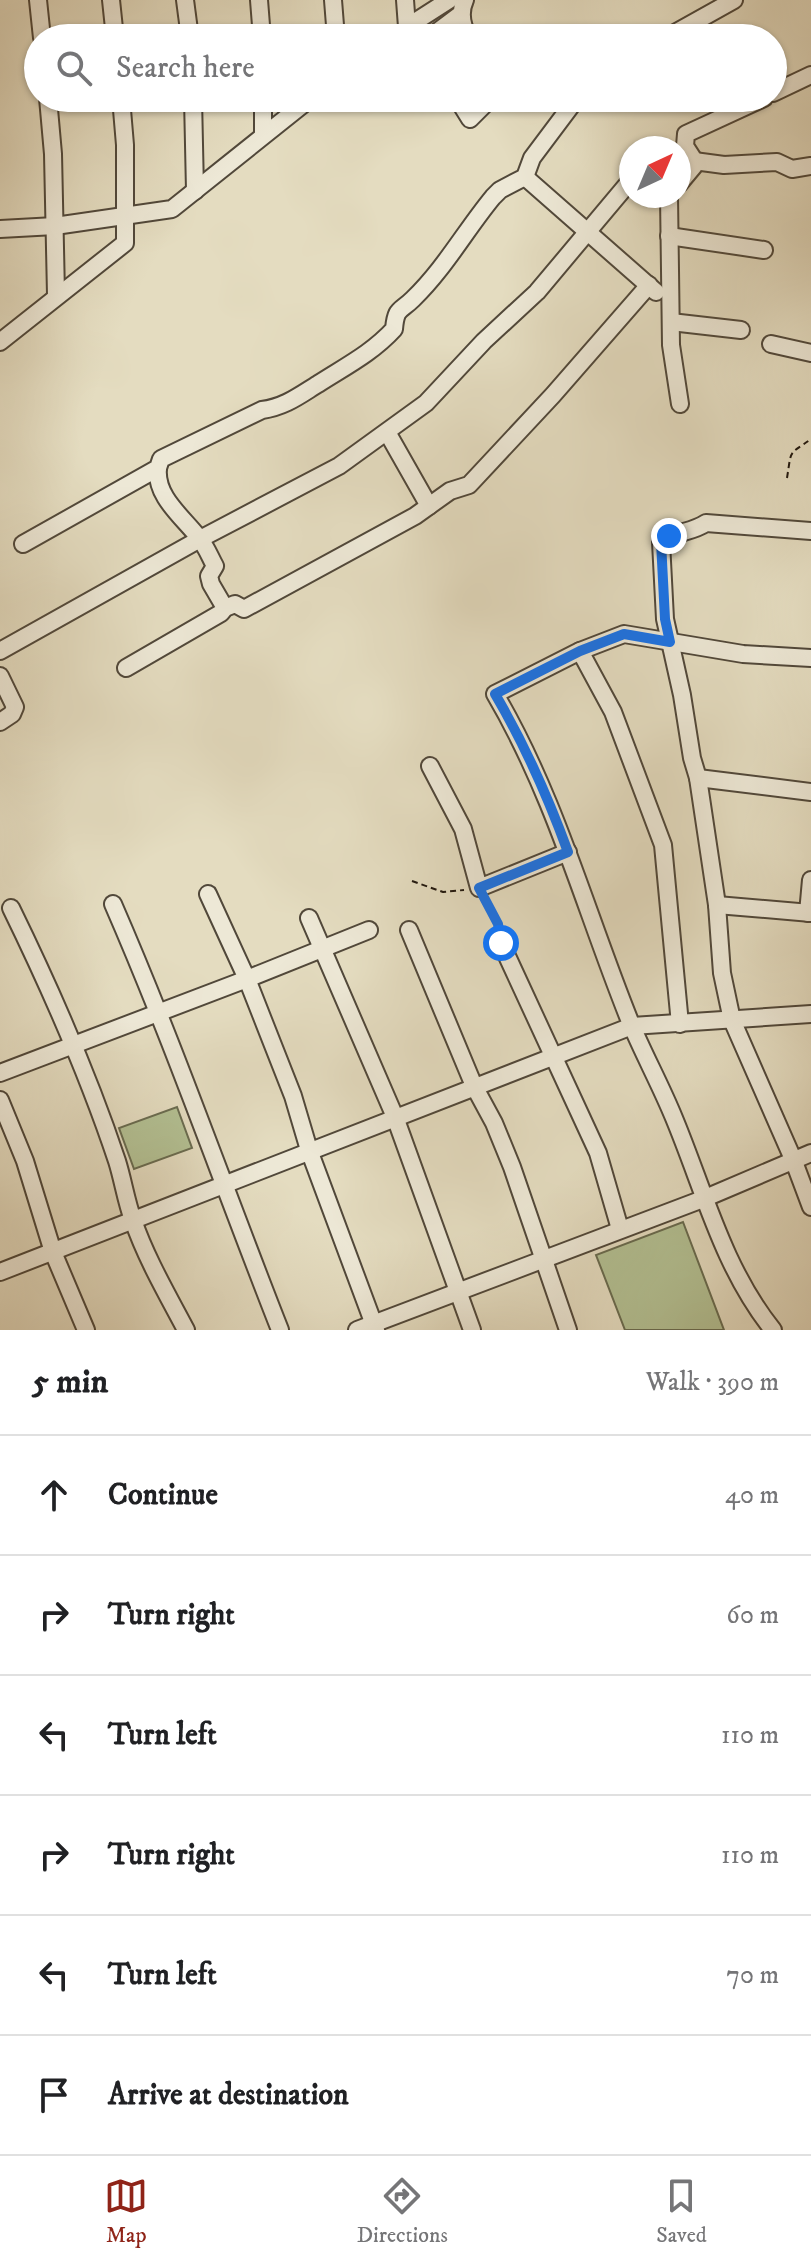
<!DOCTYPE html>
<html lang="en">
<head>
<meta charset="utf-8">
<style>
  :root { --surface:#fff; --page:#f2f2f2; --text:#202124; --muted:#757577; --line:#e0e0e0; --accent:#8f2418 }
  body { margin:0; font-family:"IM FELL DW Pica",serif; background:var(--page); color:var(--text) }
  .compass { position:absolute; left:619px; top:136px; width:72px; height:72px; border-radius:50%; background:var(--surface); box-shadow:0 2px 6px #0004; rotate:44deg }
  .stop { position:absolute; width:24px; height:24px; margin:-18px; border:6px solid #1a73e8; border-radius:50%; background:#fff }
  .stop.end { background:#1a73e8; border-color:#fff; box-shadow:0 2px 8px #0008 }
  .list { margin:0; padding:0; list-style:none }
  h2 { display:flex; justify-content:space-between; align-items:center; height:104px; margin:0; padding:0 32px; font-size:34px }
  h2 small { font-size:26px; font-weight:400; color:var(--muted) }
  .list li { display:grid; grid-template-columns:52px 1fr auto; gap:24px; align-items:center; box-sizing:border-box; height:120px; padding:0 32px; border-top:2px solid var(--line) }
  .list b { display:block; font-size:30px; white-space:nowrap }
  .list em { font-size:26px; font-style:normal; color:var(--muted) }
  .icon { flex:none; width:44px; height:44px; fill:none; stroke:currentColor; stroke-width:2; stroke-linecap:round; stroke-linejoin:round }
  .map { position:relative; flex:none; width:811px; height:1330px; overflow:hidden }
  .search { position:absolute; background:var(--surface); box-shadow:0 2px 6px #0004; left:24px; right:24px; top:24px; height:88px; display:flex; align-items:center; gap:20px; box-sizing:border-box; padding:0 28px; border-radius:44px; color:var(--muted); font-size:30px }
  .sheet { height:824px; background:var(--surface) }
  nav { display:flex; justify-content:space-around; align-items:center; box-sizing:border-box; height:112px; border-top:2px solid var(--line); background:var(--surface); font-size:22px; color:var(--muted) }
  nav a { display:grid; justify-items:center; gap:4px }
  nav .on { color:var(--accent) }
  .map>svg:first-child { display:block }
</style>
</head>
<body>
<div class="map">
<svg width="811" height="1330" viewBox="0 0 811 1330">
  <rect width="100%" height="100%" fill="#e4dcc0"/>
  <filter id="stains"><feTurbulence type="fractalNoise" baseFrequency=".0025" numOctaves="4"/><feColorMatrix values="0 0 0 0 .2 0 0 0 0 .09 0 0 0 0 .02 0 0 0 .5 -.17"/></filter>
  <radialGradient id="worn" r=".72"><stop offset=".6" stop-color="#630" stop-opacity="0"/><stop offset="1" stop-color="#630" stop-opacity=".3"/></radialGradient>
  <g fill="#b3c093" stroke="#6a6c50" stroke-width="2">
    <polygon points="177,1107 192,1148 134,1169 119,1128"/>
    <polygon points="683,1222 724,1330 625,1330 596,1255"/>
  </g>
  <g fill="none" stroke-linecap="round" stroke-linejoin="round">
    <g stroke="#51483a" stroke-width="20">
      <g id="minor">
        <polyline points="38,0 42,38"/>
        <polyline points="111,0 115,38"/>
        <polyline points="185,0 190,38"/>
        <polyline points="259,0 262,38"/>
        <polyline points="333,0 336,38"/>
        <polyline points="405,0 407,27"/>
        <path d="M465,0C459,13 462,26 469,38"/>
        <polyline points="400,38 407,27 449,0"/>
        <polyline points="429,38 461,14"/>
        <polyline points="666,38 734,0"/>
        <polyline points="773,93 811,75"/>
        <polyline points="48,98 53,154 56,295"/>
        <polyline points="193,98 195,191"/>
        <polyline points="263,98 263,135"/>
        <polyline points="457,98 470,119 491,98"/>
        <polyline points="679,159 724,165 777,162 792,169 811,166"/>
        <polyline points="694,160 685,146 686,134 764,98"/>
        <polyline points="525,177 656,292"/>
        <polyline points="679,184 694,166 694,160"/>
        <polyline points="669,196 671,345 680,404"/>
        <polyline points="0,229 55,226 172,209 311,98"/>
        <polyline points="669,236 764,250"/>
        <polyline points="671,322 741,330"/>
        <polyline points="0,342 125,243 125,145 121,98"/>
        <polyline points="771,344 811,353"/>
        <polyline points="387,432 429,506"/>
        <path d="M158,468C155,497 183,517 199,538C206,546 210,557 215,566L209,576L211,584L225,608"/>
        <path d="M811,531L706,523C691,533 675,531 661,542L665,619L682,695L692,758L698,778L717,905L722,973L732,1020L793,1159L811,1207"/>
        <path d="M23,544L158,468L161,459L262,410C285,407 300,395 318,384C346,366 372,353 394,329C396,307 400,312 413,299C445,268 465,231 493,197L500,190L525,177L532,158L577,98"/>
        <polyline points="0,651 200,539 339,466 426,403 484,341 537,292 631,180"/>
        <polyline points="580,651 613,712 663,845 680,1024"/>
        <polyline points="126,668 221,613 225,608 235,604 244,609 415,516 450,491 469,485 553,395 649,285"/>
        <polyline points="0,676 15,707 12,714 0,722"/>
        <polyline points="430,766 463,829 479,888 568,852"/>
        <polyline points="698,778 811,792"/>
        <polyline points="208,894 247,979 293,1096 309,1150 376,1330"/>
        <path d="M113,904C174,1044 224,1188 280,1330"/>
        <polyline points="717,905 811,913"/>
        <path d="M11,908C51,990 88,1074 117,1161C123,1180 126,1201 133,1220C146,1258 167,1294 186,1330"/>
        <polyline points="808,913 811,880"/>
        <polyline points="309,918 395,1117 472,1330"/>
        <polyline points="409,930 474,1086 494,1123 512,1167 568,1330"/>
        <polyline points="501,943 598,1153 620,1229"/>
        <polyline points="0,1073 247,979 369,930"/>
        <polyline points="0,1100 25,1161 53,1252 86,1330"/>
        <polyline points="0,1272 632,1026 811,1014"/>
        <polyline points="357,1330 703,1199 811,1153"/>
        <path d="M773,1330C723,1268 704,1190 674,1118C661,1086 644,1055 631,1024C586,913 556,798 495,694L580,651L624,634L743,654L811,658"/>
      </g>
    </g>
    <g stroke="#20170e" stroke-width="2" stroke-dasharray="6 4" stroke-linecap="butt">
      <path d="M787,478C792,447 788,456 811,439"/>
      <polyline points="412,881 443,892 464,890"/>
      <polyline points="485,902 499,928"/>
    </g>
    <use href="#minor" stroke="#ede8d6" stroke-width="16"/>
  </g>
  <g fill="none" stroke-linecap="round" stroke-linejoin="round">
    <path stroke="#1a73e8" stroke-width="10" d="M501,943L498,924L479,888L568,852C548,797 525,745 495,694L580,651L624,634L670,642L665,619L661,542L669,536"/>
  </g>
  <rect width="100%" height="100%" filter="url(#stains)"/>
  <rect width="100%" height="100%" fill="url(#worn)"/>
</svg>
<svg class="compass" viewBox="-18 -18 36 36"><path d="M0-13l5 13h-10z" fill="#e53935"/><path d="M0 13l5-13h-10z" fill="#757577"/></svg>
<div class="stop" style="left:501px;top:943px"></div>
<div class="stop end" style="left:669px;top:536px"></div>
<div class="search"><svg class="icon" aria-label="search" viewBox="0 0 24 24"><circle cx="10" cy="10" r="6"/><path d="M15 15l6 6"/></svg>Search here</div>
</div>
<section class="sheet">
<h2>5 min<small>Walk · 390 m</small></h2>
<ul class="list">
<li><svg class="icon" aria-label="ahead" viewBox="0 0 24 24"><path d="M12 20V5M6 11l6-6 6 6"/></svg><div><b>Continue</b></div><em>40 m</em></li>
<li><svg class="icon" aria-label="right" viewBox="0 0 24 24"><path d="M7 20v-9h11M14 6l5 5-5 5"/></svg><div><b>Turn right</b></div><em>60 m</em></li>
<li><svg class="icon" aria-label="left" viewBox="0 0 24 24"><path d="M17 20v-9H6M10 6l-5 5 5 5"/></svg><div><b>Turn left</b></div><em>110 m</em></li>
<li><svg class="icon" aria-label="right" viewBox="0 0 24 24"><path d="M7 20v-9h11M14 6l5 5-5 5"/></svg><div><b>Turn right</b></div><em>110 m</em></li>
<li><svg class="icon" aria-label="left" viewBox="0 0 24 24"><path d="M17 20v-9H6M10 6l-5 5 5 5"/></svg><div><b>Turn left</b></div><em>70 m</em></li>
<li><svg class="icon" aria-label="arrive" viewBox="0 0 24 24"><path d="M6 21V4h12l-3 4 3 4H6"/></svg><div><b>Arrive at destination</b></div></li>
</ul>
</section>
<nav>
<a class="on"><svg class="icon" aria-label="map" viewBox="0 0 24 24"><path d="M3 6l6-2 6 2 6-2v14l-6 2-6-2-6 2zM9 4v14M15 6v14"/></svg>Map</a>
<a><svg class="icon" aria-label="directions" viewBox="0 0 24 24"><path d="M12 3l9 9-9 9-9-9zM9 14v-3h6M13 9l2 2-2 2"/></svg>Directions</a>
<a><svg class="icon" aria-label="saved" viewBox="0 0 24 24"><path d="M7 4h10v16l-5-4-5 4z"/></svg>Saved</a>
</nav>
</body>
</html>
